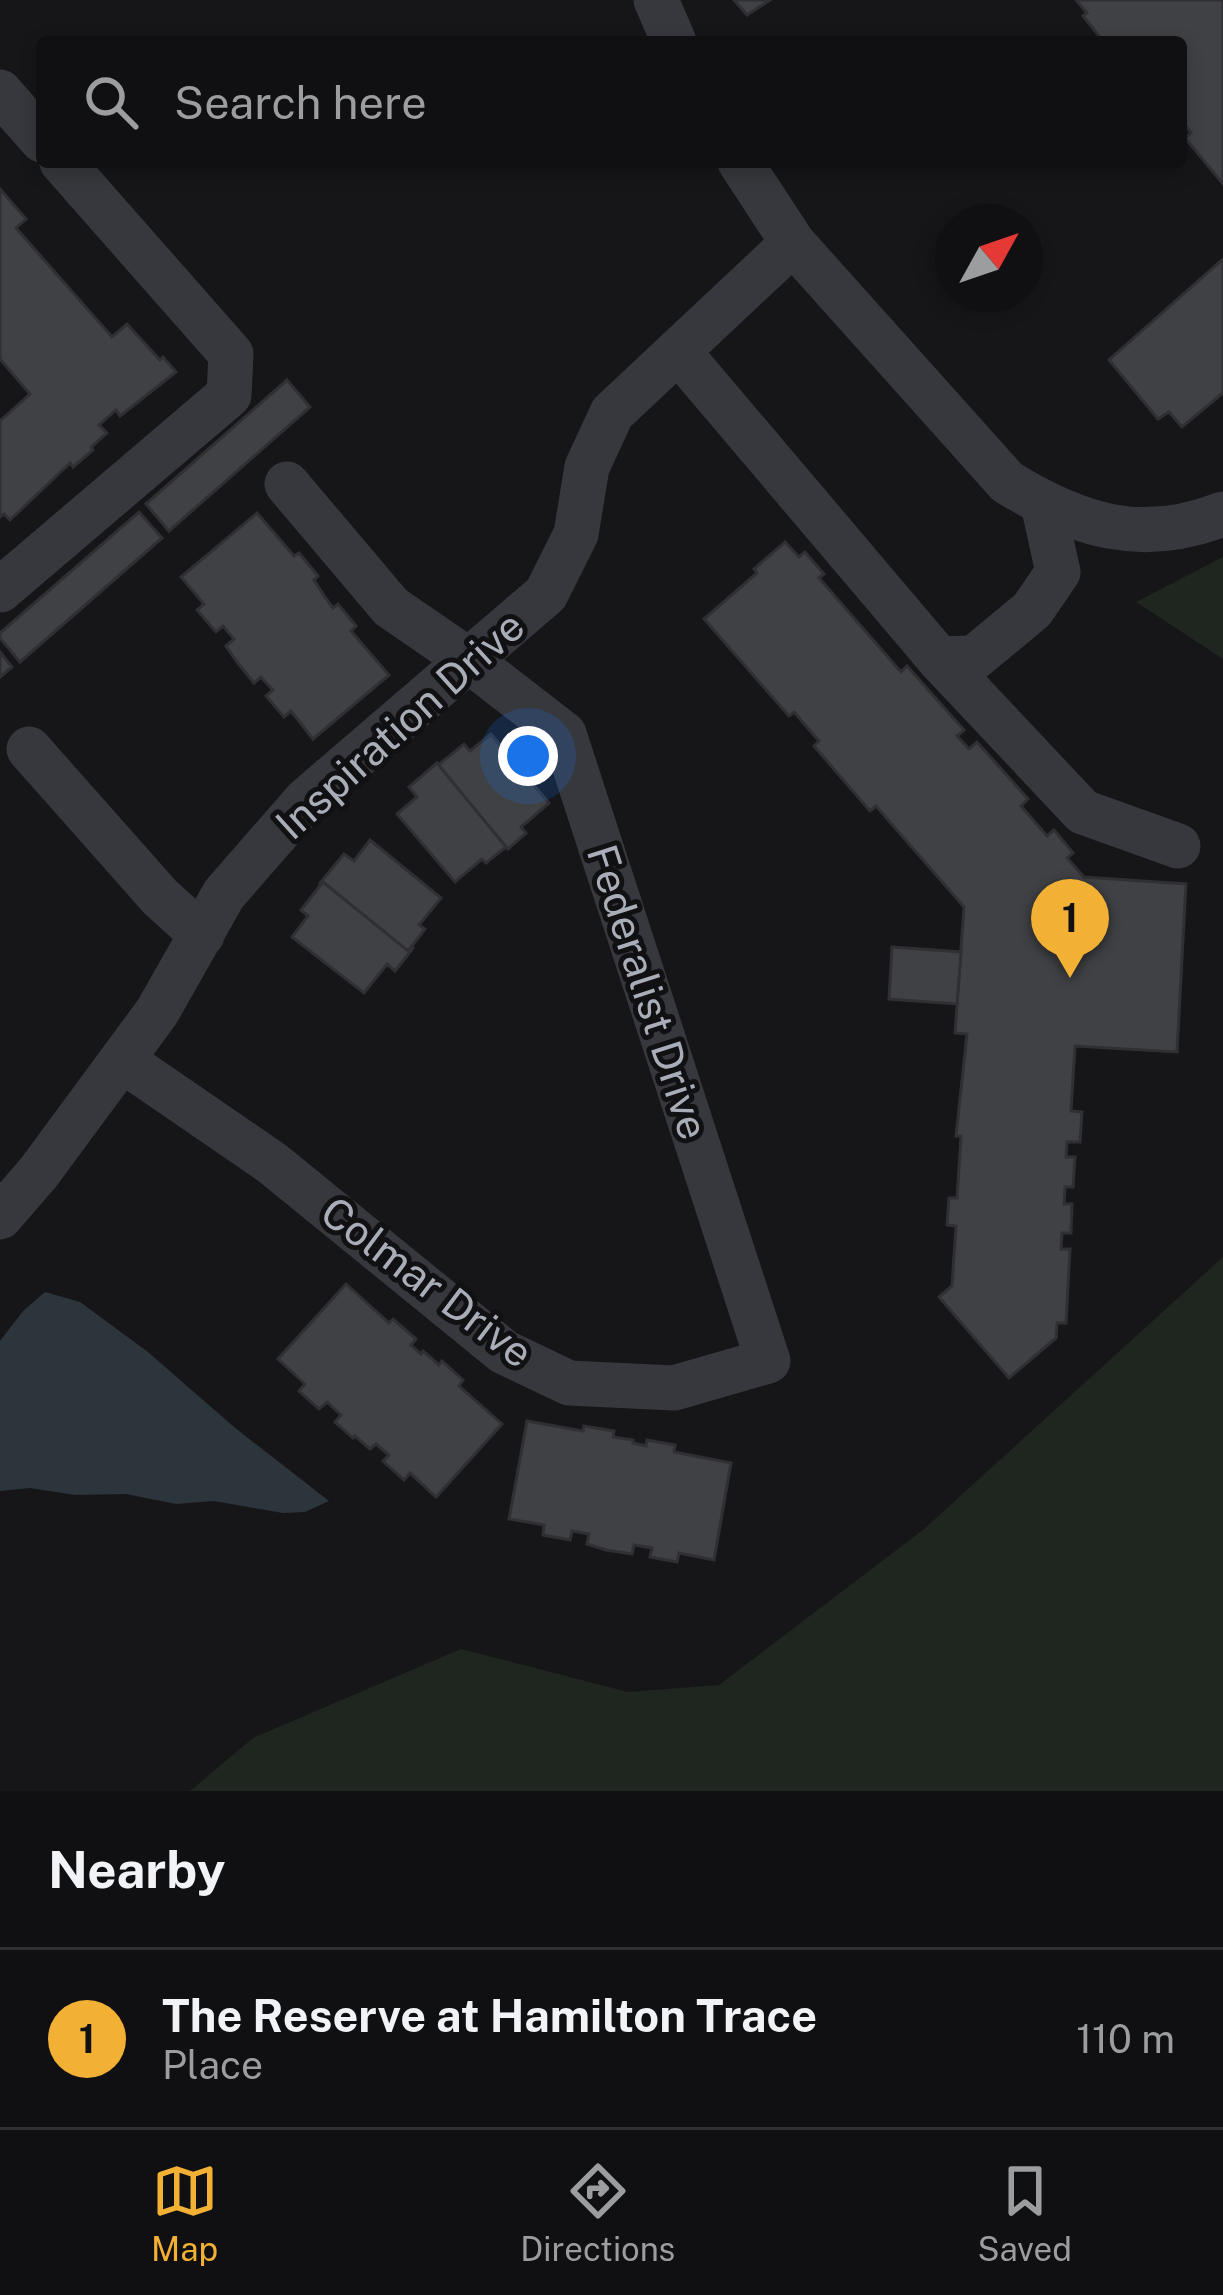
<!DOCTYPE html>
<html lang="en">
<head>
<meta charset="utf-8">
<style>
  :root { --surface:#101012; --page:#1e1e20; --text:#f1f3f6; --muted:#9c9d9f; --line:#303032; --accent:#f2b134 }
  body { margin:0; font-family:"Public Sans",sans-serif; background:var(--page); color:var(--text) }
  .compass { position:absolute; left:935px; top:204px; width:108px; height:108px; border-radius:50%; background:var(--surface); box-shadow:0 6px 18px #0003; rotate:50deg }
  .you { position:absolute; left:528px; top:756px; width:42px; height:42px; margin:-30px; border:9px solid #fff; border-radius:50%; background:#1a73e8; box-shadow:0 0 0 18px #1a73e833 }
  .badge { display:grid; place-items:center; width:78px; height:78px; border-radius:50%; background:var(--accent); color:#111; font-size:39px; font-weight:700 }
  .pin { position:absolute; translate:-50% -99px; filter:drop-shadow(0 3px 6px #0008) }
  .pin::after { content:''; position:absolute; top:63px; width:42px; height:36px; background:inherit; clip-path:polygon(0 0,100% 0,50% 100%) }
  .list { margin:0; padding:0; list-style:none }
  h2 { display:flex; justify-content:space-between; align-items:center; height:156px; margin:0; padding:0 48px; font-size:51px }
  h2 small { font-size:39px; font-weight:400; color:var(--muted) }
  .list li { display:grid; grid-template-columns:78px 1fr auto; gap:36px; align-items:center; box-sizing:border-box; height:180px; padding:0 48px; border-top:3px solid var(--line) }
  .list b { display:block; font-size:45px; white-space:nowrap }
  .list p { margin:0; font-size:39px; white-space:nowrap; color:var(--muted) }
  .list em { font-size:39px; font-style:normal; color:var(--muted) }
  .icon { flex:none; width:66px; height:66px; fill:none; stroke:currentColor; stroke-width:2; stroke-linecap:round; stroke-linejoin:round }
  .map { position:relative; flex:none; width:1223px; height:1791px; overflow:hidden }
  .search { position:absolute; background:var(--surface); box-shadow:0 6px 18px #0003; left:36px; right:36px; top:36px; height:132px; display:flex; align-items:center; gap:30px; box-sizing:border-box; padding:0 42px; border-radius:12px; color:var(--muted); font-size:45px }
  .sheet { height:336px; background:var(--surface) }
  nav { display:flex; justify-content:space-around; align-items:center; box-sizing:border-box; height:168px; border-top:3px solid var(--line); background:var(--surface); font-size:33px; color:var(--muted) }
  nav a { display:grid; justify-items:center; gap:6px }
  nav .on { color:var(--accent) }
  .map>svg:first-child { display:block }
</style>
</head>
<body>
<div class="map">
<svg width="1223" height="1791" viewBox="0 0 1223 1791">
  <rect width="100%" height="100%" fill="#161618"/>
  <g fill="#1e261f">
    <polygon points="1223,557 1223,659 1136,602"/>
    <polygon points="1223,1257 1223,1791 190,1791 253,1738 461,1649 628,1692 719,1685 924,1529"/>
  </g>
  <polygon fill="#2c353c" points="45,1292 80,1302 148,1352 234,1427 329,1501 305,1512 283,1513 214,1501 176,1504 126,1494 75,1495 30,1488 0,1491 0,1341 23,1311"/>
  <g fill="#404145" stroke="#303034" stroke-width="3">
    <polygon points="734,0 770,0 747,15"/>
    <polygon points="1076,0 1223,0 1223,184 1185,138 1191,133 1181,120 1181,42 1104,42 1083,16 1087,13"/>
    <polygon points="0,189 26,219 16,228 112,337 127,324 160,360 163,357 176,372 120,416 116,410 99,425 107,433 91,447 93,450 73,467 70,463 10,520 4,514 0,517 0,421 30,394 0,359"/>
    <polygon points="1223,259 1223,393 1182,427 1169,412 1158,419 1109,360"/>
    <polygon points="287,380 310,407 169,531 146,504"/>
    <polygon points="139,512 162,538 20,662 0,638 0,633"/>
    <polygon points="257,513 294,556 299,553 318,576 314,580 325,597 333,608 338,604 356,626 351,631 389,675 313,739 291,711 284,717 266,696 273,690 261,677 254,683 237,662 226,646 234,639 223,626 216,632 197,610 204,604 181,577"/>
    <polygon points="785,542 799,557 805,552 824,574 819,578 901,672 907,666 964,730 957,736 969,749 977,742 1028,799 1021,806 1047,836 1054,830 1073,853 1067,858 1084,877 1186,884 1177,1052 1075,1046 1071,1111 1082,1112 1080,1142 1067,1142 1066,1157 1075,1157 1073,1187 1065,1187 1064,1204 1072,1204 1071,1233 1062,1233 1061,1249 1070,1249 1066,1323 1057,1323 1056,1338 1009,1378 939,1297 952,1286 956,1226 947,1225 949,1198 957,1198 961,1136 956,1136 967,1034 955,1033 964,907 876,806 870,811 814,746 819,741 794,712 789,716 704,619 757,573 754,569"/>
    <polygon points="0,652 12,667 0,677"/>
    <polygon points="491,734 549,803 521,827 526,833 508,849 437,766 464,744 470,751"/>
    <polygon points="437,763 506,847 486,863 482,859 455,882 397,814 417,797 409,787"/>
    <polygon points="370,840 441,898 419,925 425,929 408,951 320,883 344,854 354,861"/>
    <polygon points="323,882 408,951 414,947 395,971 387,964 364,993 292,937 308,916 301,910"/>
    <polygon points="892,947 961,952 957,1004 889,999"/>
    <polygon points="346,1284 389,1323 393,1319 416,1339 411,1345 421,1354 423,1351 439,1365 442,1361 463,1380 459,1386 502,1424 436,1497 410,1473 404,1480 383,1461 389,1455 376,1444 370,1449 355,1436 353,1438 335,1422 341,1415 327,1402 319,1409 299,1391 305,1384 278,1359"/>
    <polygon points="527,1421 583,1431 584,1426 614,1431 613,1437 633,1440 633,1443 646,1446 647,1440 675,1445 674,1452 731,1463 714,1560 679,1553 677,1562 650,1557 652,1548 634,1545 632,1554 606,1550 587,1544 589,1534 572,1531 570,1540 543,1535 544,1525 509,1519"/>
  </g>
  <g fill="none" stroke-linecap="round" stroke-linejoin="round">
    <g stroke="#37383d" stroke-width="45">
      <polyline points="656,0 674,42"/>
      <polyline points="0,92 42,140"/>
      <path d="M740,162L793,243L1007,482C1078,526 1142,546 1223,514"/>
      <polyline points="678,351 939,659 974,658 1032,610 1058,572 1043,504"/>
      <polyline points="0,590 229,395 231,354 62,162"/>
      <polyline points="939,659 1083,812 1178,846"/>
      <polyline points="29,749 160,897 202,935"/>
      <polyline points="122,1060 272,1163 504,1352 569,1383 674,1388 768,1361 564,734 471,662 391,607 287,484"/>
      <polyline points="0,1217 39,1172 157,1012 224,894 306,800 546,594 576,534 587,467 612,413 793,243"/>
    </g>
  </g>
  <g text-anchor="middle" stroke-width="10" stroke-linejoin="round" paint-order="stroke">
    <g font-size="42" fill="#a8adb8" stroke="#111113">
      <text transform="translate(400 725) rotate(-42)" y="15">Inspiration Drive</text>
      <text transform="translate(648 992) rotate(72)" y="15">Federalist Drive</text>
      <text transform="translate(427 1282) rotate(37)" y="15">Colmar Drive</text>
    </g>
  </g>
</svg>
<svg class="compass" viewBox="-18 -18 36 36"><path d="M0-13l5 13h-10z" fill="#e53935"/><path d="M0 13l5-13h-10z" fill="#9c9d9f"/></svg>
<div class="you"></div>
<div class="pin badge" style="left:1070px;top:978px">1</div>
<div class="search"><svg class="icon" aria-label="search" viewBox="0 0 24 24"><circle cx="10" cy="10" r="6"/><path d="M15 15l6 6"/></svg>Search here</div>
</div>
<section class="sheet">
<h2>Nearby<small></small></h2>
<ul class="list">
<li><span class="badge">1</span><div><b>The Reserve at Hamilton Trace</b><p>Place</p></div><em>110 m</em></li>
</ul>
</section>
<nav>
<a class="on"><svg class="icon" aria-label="map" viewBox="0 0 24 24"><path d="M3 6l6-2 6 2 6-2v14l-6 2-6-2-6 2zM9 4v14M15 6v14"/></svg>Map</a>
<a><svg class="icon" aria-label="directions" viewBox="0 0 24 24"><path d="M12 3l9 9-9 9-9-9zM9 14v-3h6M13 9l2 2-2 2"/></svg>Directions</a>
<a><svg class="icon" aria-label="saved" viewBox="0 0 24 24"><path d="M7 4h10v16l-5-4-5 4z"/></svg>Saved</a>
</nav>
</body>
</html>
